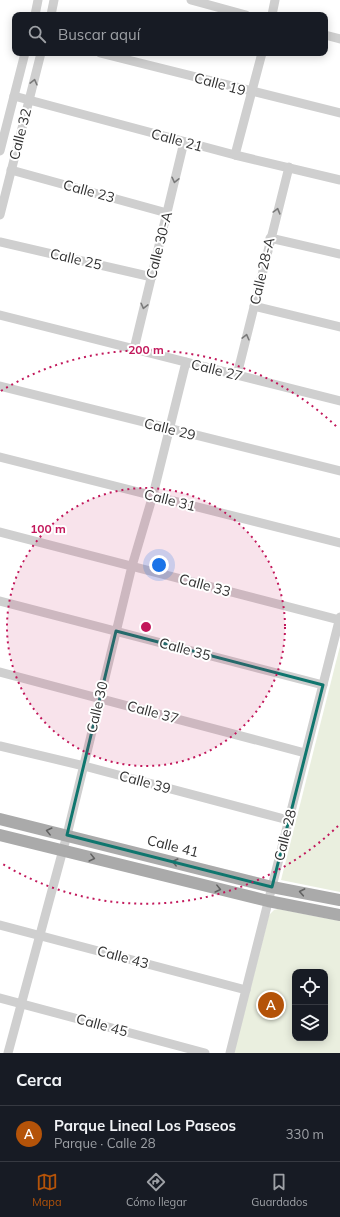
<!DOCTYPE html>
<html lang="es">
<head>
<meta charset="utf-8">
<style>
  :root { --surface:#171b24; --page:#242831; --text:#f1f3f6; --muted:#9ea1a6; --line:#363941; --accent:#b45309 }
  body { margin:0; font-family:Mulish,sans-serif; background:var(--page); color:var(--text) }
  .controls { position:absolute; right:12px; bottom:12px; display:grid; overflow:hidden; border-radius:8px; box-shadow:0 2px 10px #0003 }
  .controls button { width:36px; height:36px; display:grid; place-items:center; padding:0; border:0; border-bottom:1px solid var(--line); background:var(--surface); color:var(--text); font:20px sans-serif }
  .you { position:absolute; left:159px; top:565px; width:14px; height:14px; margin:-10px; border:3px solid #fff; border-radius:50%; background:#1a73e8; box-shadow:0 0 0 6px #1a73e833 }
  .badge { display:grid; place-items:center; width:26px; height:26px; border-radius:50%; background:var(--accent); color:#fff; font-size:13px; font-weight:700 }
  .pin { position:absolute; translate:-50% -50%; border:2px solid #fff; box-shadow:0 1px 4px #0006 }
  .list { margin:0; padding:0; list-style:none }
  h2 { display:flex; justify-content:space-between; align-items:center; height:52px; margin:0; padding:0 16px; font-size:17px }
  h2 small { font-size:13px; font-weight:400; color:var(--muted) }
  .list li { display:grid; grid-template-columns:26px 1fr auto; gap:12px; align-items:center; box-sizing:border-box; height:56px; padding:0 16px; border-top:1px solid var(--line) }
  .list b { display:block; font-size:15px; white-space:nowrap }
  .list p { margin:0; font-size:13px; white-space:nowrap; color:var(--muted) }
  .list em { font-size:13px; font-style:normal; color:var(--muted) }
  .icon { flex:none; width:22px; height:22px; fill:none; stroke:currentColor; stroke-width:2; stroke-linecap:round; stroke-linejoin:round }
  .map { position:relative; flex:none; width:340px; height:1053px; overflow:hidden }
  .search { position:absolute; background:var(--surface); box-shadow:0 2px 10px #0003; left:12px; right:12px; top:12px; height:44px; display:flex; align-items:center; gap:10px; box-sizing:border-box; padding:0 14px; border-radius:8px; color:var(--muted); font-size:15px }
  .sheet { height:108px; background:var(--surface) }
  nav { display:flex; justify-content:space-around; align-items:center; box-sizing:border-box; height:56px; border-top:1px solid var(--line); background:var(--surface); font-size:11px; color:var(--muted) }
  nav a { display:grid; justify-items:center; gap:2px }
  nav .on { color:var(--accent) }
  .map>svg:first-child { display:block }
</style>
</head>
<body>
<div class="map">
<svg width="340" height="1053" viewBox="0 0 340 1053">
  <rect width="100%" height="100%" fill="#fff"/>
  <g fill="#eaefdf" fill-rule="evenodd">
    <polygon points="340,646 340,892 281,880"/>
    <path d="M278,909L340,921V1053H234L269,915L274,910ZM295,972H325V1038H295Z"/>
  </g>
  <g fill="none" stroke-linecap="round" stroke-linejoin="round">
    <g stroke="#cfcfcf" stroke-width="9">
      <polyline points="191,0 246,15"/>
      <polyline points="35,15 38,0"/>
      <polyline points="51,15 54,0"/>
      <polyline points="272,15 275,0"/>
      <polyline points="325,35 340,39"/>
      <polyline points="100,53 340,113"/>
      <polyline points="14,96 235,155 340,180"/>
      <polyline points="0,151 25,53"/>
      <polyline points="235,155 262,53"/>
      <polyline points="11,170 167,213"/>
      <polyline points="0,215 41,53"/>
      <polyline points="270,238 340,254"/>
      <polyline points="0,242 152,277"/>
      <polyline points="254,306 340,327"/>
      <polyline points="0,315 340,401"/>
      <polyline points="134,349 184,142"/>
      <polyline points="237,375 289,167"/>
      <polyline points="0,386 340,471"/>
      <polyline points="0,457 340,543"/>
      <polyline points="0,532 339,620"/>
      <polyline points="0,601 323,685"/>
      <polyline points="0,672 305,753"/>
      <polyline points="0,746 84,766 288,820"/>
      <polyline points="0,925 246,990"/>
      <polyline points="0,998 205,1053"/>
      <polyline points="8,1053 67,835 132,566 153,495 186,362"/>
      <polyline points="230,1053 340,617"/>
    </g>
    <g stroke="#aaa" stroke-width="12">
      <polyline points="0,819 272,887 340,900"/>
      <polyline points="0,835 268,901 340,915"/>
    </g>
  </g>
  <defs><path id="oneway-chevron" d="M-2-3.5L2.5 0L-2 3.5" fill="none" stroke-width="1.6" stroke-linecap="round" stroke-linejoin="round"/></defs>
  <g stroke="#797979">
    <use href="#oneway-chevron" transform="translate(34 82) rotate(-76)"/>
    <use href="#oneway-chevron" transform="translate(175 180) rotate(103)"/>
    <use href="#oneway-chevron" transform="translate(277 211) rotate(-75)"/>
    <use href="#oneway-chevron" transform="translate(144 306) rotate(104)"/>
    <use href="#oneway-chevron" transform="translate(246 337) rotate(-76)"/>
  </g>
  <g stroke="#626262">
    <use href="#oneway-chevron" transform="translate(49 831) rotate(-166)"/>
    <use href="#oneway-chevron" transform="translate(92 858) rotate(14)"/>
    <use href="#oneway-chevron" transform="translate(175 862) rotate(-166)"/>
    <use href="#oneway-chevron" transform="translate(218 889) rotate(14)"/>
    <use href="#oneway-chevron" transform="translate(302 892) rotate(-169)"/>
  </g>
  <path fill="none" stroke="#0f766e" stroke-width="3" stroke-linejoin="round" d="M116,631L323,685L272,887L67,835Z"/>
  <circle cx="146" cy="627" r="139" fill="#c2185b" fill-opacity=".12"/>
  <g fill="none" stroke="#c2185b" stroke-width="2" stroke-dasharray="2 4">
    <circle cx="146" cy="627" r="139"/>
    <path d="M338 826A277 277 0 0 1 1 863M1 391A277 277 0 0 1 338 428"/>
  </g>
  <g text-anchor="middle" stroke-width="4" stroke-linejoin="round" paint-order="stroke">
    <g font-size="14" fill="#323232" stroke="#fff">
      <text transform="translate(220 84) rotate(15)" y="5">Calle 19</text>
      <text transform="translate(20 134) rotate(-76)" y="5">Calle 32</text>
      <text transform="translate(177 140) rotate(15)" y="5">Calle 21</text>
      <text transform="translate(89 191) rotate(15)" y="5">Calle 23</text>
      <text transform="translate(159 245) rotate(-76)" y="5">Calle 30-A</text>
      <text transform="translate(76 259) rotate(13)" y="5">Calle 25</text>
      <text transform="translate(262 271) rotate(-77)" y="5">Calle 28-A</text>
      <text transform="translate(217 370) rotate(14)" y="5">Calle 27</text>
      <text transform="translate(170 429) rotate(14)" y="5">Calle 29</text>
      <text transform="translate(170 500) rotate(14)" y="5">Calle 31</text>
      <text transform="translate(205 585) rotate(15)" y="5">Calle 33</text>
      <text transform="translate(185 649) rotate(15)" y="5">Calle 35</text>
      <text transform="translate(97 707) rotate(-77)" y="5">Calle 30</text>
      <text transform="translate(153 712) rotate(15)" y="5">Calle 37</text>
      <text transform="translate(145 782) rotate(15)" y="5">Calle 39</text>
      <text transform="translate(285 835) rotate(-76)" y="5">Calle 28</text>
      <text transform="translate(173 846) rotate(14)" y="5">Calle 41</text>
      <text transform="translate(123 957) rotate(15)" y="5">Calle 43</text>
      <text transform="translate(102 1025) rotate(15)" y="5">Calle 45</text>
    </g>
  </g>
  <circle cx="146" cy="627" r="6" fill="#c2185b" stroke="#fff" stroke-width="2"/>
  <g font-size="12" text-anchor="middle" font-weight="bold" fill="#c2185b" stroke="#fff" stroke-width="4" stroke-linejoin="round" paint-order="stroke">
    <text x="146" y="354">200 m</text>
    <text x="48" y="533">100 m</text>
  </g>
</svg>
<div class="controls">
<button><svg class="icon" aria-label="locate" viewBox="0 0 24 24"><circle cx="12" cy="12" r="6"/><path d="M12 2v4M12 18v4M2 12h4M18 12h4"/></svg></button>
<button><svg class="icon" aria-label="layers" viewBox="0 0 24 24"><path d="M12 4l9 5-9 5-9-5zM3 14l9 5 9-5"/></svg></button>
</div>
<div class="you"></div>
<div class="pin badge" style="left:271px;top:1005px">A</div>
<div class="search"><svg class="icon" aria-label="search" viewBox="0 0 24 24"><circle cx="10" cy="10" r="6"/><path d="M15 15l6 6"/></svg>Buscar aquí</div>
</div>
<section class="sheet">
<h2>Cerca<small></small></h2>
<ul class="list">
<li><span class="badge">A</span><div><b>Parque Lineal Los Paseos</b><p>Parque · Calle 28</p></div><em>330 m</em></li>
</ul>
</section>
<nav>
<a class="on"><svg class="icon" aria-label="map" viewBox="0 0 24 24"><path d="M3 6l6-2 6 2 6-2v14l-6 2-6-2-6 2zM9 4v14M15 6v14"/></svg>Mapa</a>
<a><svg class="icon" aria-label="directions" viewBox="0 0 24 24"><path d="M12 3l9 9-9 9-9-9zM9 14v-3h6M13 9l2 2-2 2"/></svg>Cómo llegar</a>
<a><svg class="icon" aria-label="saved" viewBox="0 0 24 24"><path d="M7 4h10v16l-5-4-5 4z"/></svg>Guardados</a>
</nav>
</body>
</html>
